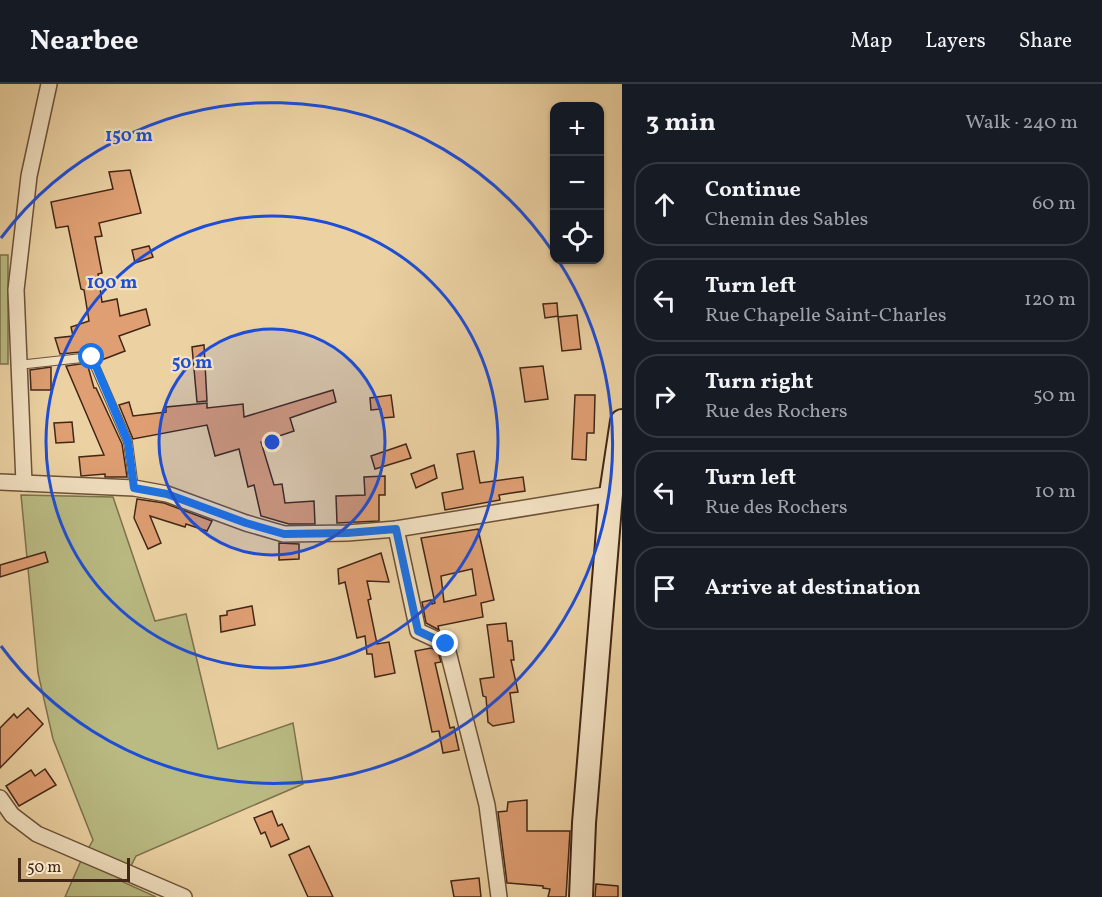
<!DOCTYPE html>
<html lang="en">
<head>
<meta charset="utf-8">
<style>
  :root { --surface:#171b24; --page:#20242c; --text:#f1f3f6; --muted:#9ea1a6; --line:#363941 }
  body { margin:0; font-family:Vollkorn,serif; background:var(--page); color:var(--text) }
  .controls { position:absolute; right:18px; top:18px; display:grid; overflow:hidden; border-radius:12px; box-shadow:0 2px 4px #0004 }
  .controls button { width:54px; height:54px; display:grid; place-items:center; padding:0; border:0; border-bottom:2px solid var(--line); background:var(--surface); color:var(--text); font:30px sans-serif }
  .scale { position:absolute; left:18px; bottom:15px; width:112px; box-sizing:border-box; padding-left:6px; border:3px solid #422717; border-top:0; font-size:16px; line-height:21px; white-space:nowrap; color:#422717; -webkit-text-stroke:4px #f3e2c3; paint-order:stroke }
  .stop { position:absolute; width:18px; height:18px; margin:-14px; border:4px solid #1a73e8; border-radius:50%; background:#fff }
  .stop.end { background:#1a73e8; border-color:#fff; box-shadow:0 2px 6px #0008 }
  .list { margin:0; padding:0; list-style:none }
  h2 { display:flex; justify-content:space-between; align-items:center; height:78px; margin:0; padding:0 24px; font-size:26px }
  h2 small { font-size:20px; font-weight:400; color:var(--muted) }
  .list li { display:grid; grid-template-columns:39px 1fr auto; gap:18px; align-items:center; box-sizing:border-box; height:84px; margin:0 12px 12px; padding:0 12px; border:2px solid var(--line); border-radius:24px }
  .list b { display:block; font-size:22px; white-space:nowrap }
  .list p { margin:0; font-size:20px; white-space:nowrap; color:var(--muted) }
  .list em { font-size:20px; font-style:normal; color:var(--muted) }
  .icon { flex:none; width:33px; height:33px; fill:none; stroke:currentColor; stroke-width:2; stroke-linecap:round; stroke-linejoin:round }
  .map { position:relative; flex:none; width:622px; height:813px; overflow:hidden }
  header { display:flex; align-items:center; gap:36px; box-sizing:border-box; height:84px; padding:0 30px; background:var(--surface); border-bottom:2px solid var(--line) }
  header strong { font-size:28px }
  nav { display:flex; gap:33px; margin-inline-start:auto; font-size:21px }
  main { display:flex }
  aside { flex:1; background:var(--surface) }
  .map>svg:first-child { display:block }
</style>
</head>
<body>
<header>
<strong>Nearbee</strong>
<nav><a>Map</a><a>Layers</a><a>Share</a></nav>
</header>
<main>
<div class="map">
<svg width="622" height="813" viewBox="0 0 622 813">
  <rect width="100%" height="100%" fill="#ecd2a3"/>
  <filter id="stains"><feTurbulence type="fractalNoise" baseFrequency=".00333" numOctaves="4"/><feColorMatrix values="0 0 0 0 .2 0 0 0 0 .09 0 0 0 0 .02 0 0 0 .5 -.17"/></filter>
  <radialGradient id="worn" r=".72"><stop offset=".6" stop-color="#630" stop-opacity="0"/><stop offset="1" stop-color="#630" stop-opacity=".3"/></radialGradient>
  <g fill="#babb83" stroke="#7e714d" stroke-width="1.5">
    <rect x="0" y="171" width="8" height="109"/>
    <polygon points="21,411 113,413 155,537 186,530 218,665 293,639 303,700 136,772 123,798 156,813 65,813 80,779 93,756 53,655 38,589"/>
  </g>
  <g fill="#df9f73" stroke="#422717" stroke-width="1.5" fill-rule="evenodd">
    <polygon points="130,86 141,129 99,139 102,152 95,153 102,189 98,190 102,218 117,215 120,232 146,225 150,241 119,252 125,267 99,277 96,270 91,267 60,270 55,254 73,252 71,243 89,237 84,206 81,205 68,142 56,144 51,118 113,105 109,88"/>
    <polygon points="149,162 153,173 135,179 132,166"/>
    <polygon points="557,219 558,232 545,234 543,220"/>
    <polygon points="577,231 581,265 562,267 558,233"/>
    <polygon points="204,261 207,317 197,318 192,263"/>
    <polygon points="87,279 94,304 96,304 122,360 127,393 105,393 105,390 81,392 79,373 104,371 66,282"/>
    <polygon points="543,282 548,315 525,318 520,284"/>
    <polygon points="51,283 51,306 31,306 30,286"/>
    <polygon points="333,306 336,318 290,334 294,347 261,358 274,401 282,400 285,419 314,417 315,440 289,440 261,432 254,401 248,403 239,365 215,372 207,341 133,355 119,321 129,318 133,332 166,328 166,323 207,319 207,324 243,320 244,333"/>
    <polygon points="391,311 394,333 382,334 381,325 371,326 370,314"/>
    <polygon points="575,311 595,311 594,349 587,349 586,376 572,375"/>
    <polygon points="72,338 74,358 56,359 54,339"/>
    <polygon points="406,360 411,374 375,385 371,372"/>
    <polygon points="474,367 480,399 523,393 525,407 499,411 500,416 445,426 442,409 463,405 457,370"/>
    <polygon points="434,381 437,394 416,404 411,390"/>
    <polygon points="385,392 385,411 379,411 379,437 337,439 336,412 365,411 364,393"/>
    <polygon points="137,415 164,419 212,437 207,447 186,440 185,443 150,432 161,459 148,465 134,434"/>
    <path d="M478,445L494,516L481,519L483,533L438,542L439,546L426,539L422,518L431,516L432,520L435,519L421,454ZM472,485L476,511L444,518L441,492Z"/>
    <polygon points="279,459 299,460 299,475 279,476"/>
    <polygon points="45,468 48,478 0,493 0,481"/>
    <polygon points="381,469 389,498 367,497 371,515 368,516 377,560 389,558 395,589 375,593 372,570 367,570 365,552 357,554 345,498 339,500 338,485"/>
    <polygon points="252,522 255,541 221,548 220,532 227,531 227,527"/>
    <polygon points="506,539 508,557 512,557 514,576 511,576 518,608 510,609 514,638 493,642 488,638 486,613 483,612 480,595 494,593 487,541"/>
    <polygon points="431,564 438,567 441,578 435,579 450,644 454,643 459,666 443,669 439,647 432,648 415,567"/>
    <polygon points="28,624 43,640 0,684 0,644 14,630 17,634"/>
    <polygon points="45,685 56,701 19,722 6,702 31,686 35,692"/>
    <polygon points="527,716 527,747 570,747 566,813 548,813 550,805 543,804 543,802 507,799 498,728 507,727 508,718"/>
    <polygon points="272,727 278,742 282,740 289,755 271,763 265,748 261,750 254,734"/>
    <polygon points="309,762 333,813 308,813 289,771"/>
    <polygon points="479,794 481,813 454,813 451,797"/>
    <polygon points="596,800 618,802 618,813 595,813"/>
  </g>
  <g fill="none" stroke-linecap="round" stroke-linejoin="round">
    <g stroke="#6c523a" stroke-width="10">
      <polyline id="service" points="18,281 91,273 128,358 134,404"/>
    </g>
    <g stroke="#6c523a" stroke-width="18">
      <g id="minor">
        <polyline points="0,398 134,404 167,410 246,439 284,450 347,449 396,445 611,410"/>
        <polyline points="24,399 16,206 29,92 49,0"/>
        <polyline points="396,445 418,547 446,560 487,721 499,813"/>
        <polyline points="0,714 12,731 37,750 184,813"/>
      </g>
    </g>
    <g stroke="#422717" stroke-width="26">
      <polyline id="secondary" points="581,813 584,739 611,410 622,337"/>
    </g>
    <use href="#service" stroke="#f3e2c3" stroke-width="8"/>
    <use href="#minor" stroke="#f3e2c3" stroke-width="15"/>
    <use href="#secondary" stroke="#f3e2c3" stroke-width="22"/>
  </g>
  <g fill="none" stroke-linecap="round" stroke-linejoin="round">
    <polyline stroke="#1a73e8" stroke-width="8" points="92,273 128,358 134,404 167,410 246,439 284,450 347,449 396,445 418,547 446,560"/>
  </g>
  <circle cx="272" cy="358" r="113" fill="#1d4ed8" fill-opacity=".12"/>
  <g fill="none" stroke="#1d4ed8" stroke-width="3">
    <circle cx="272" cy="358" r="113"/>
    <circle cx="272" cy="358" r="226"/>
    <path d="M1 154A339 339 0 0 1 553 168M558 176A339 339 0 0 1 1 562"/>
  </g>
  <circle cx="272" cy="358" r="9" fill="#1d4ed8" stroke="#f3e2c3" stroke-width="3"/>
  <g font-size="18" text-anchor="middle" font-weight="bold" fill="#1d4ed8" stroke="#f3e2c3" stroke-width="4.5" stroke-linejoin="round" paint-order="stroke">
    <text x="129" y="57">150 m</text>
    <text x="112" y="204">100 m</text>
    <text x="192" y="284">50 m</text>
  </g>
  <rect width="100%" height="100%" filter="url(#stains)"/>
  <rect width="100%" height="100%" fill="url(#worn)"/>
</svg>
<div class="controls">
<button>+</button>
<button>−</button>
<button><svg class="icon" aria-label="locate" viewBox="0 0 24 24"><circle cx="12" cy="12" r="6"/><path d="M12 2v4M12 18v4M2 12h4M18 12h4"/></svg></button>
</div>
<div class="scale">50 m</div>
<div class="stop" style="left:92px;top:273px"></div>
<div class="stop end" style="left:446px;top:560px"></div>
</div>
<aside>
<h2>3 min<small>Walk · 240 m</small></h2>
<ul class="list">
<li><svg class="icon" aria-label="ahead" viewBox="0 0 24 24"><path d="M12 20V5M6 11l6-6 6 6"/></svg><div><b>Continue</b><p>Chemin des Sables</p></div><em>60 m</em></li>
<li><svg class="icon" aria-label="left" viewBox="0 0 24 24"><path d="M17 20v-9H6M10 6l-5 5 5 5"/></svg><div><b>Turn left</b><p>Rue Chapelle Saint-Charles</p></div><em>120 m</em></li>
<li><svg class="icon" aria-label="right" viewBox="0 0 24 24"><path d="M7 20v-9h11M14 6l5 5-5 5"/></svg><div><b>Turn right</b><p>Rue des Rochers</p></div><em>50 m</em></li>
<li><svg class="icon" aria-label="left" viewBox="0 0 24 24"><path d="M17 20v-9H6M10 6l-5 5 5 5"/></svg><div><b>Turn left</b><p>Rue des Rochers</p></div><em>10 m</em></li>
<li><svg class="icon" aria-label="arrive" viewBox="0 0 24 24"><path d="M6 21V4h12l-3 4 3 4H6"/></svg><div><b>Arrive at destination</b></div></li>
</ul>
</aside>
</main>
</body>
</html>
